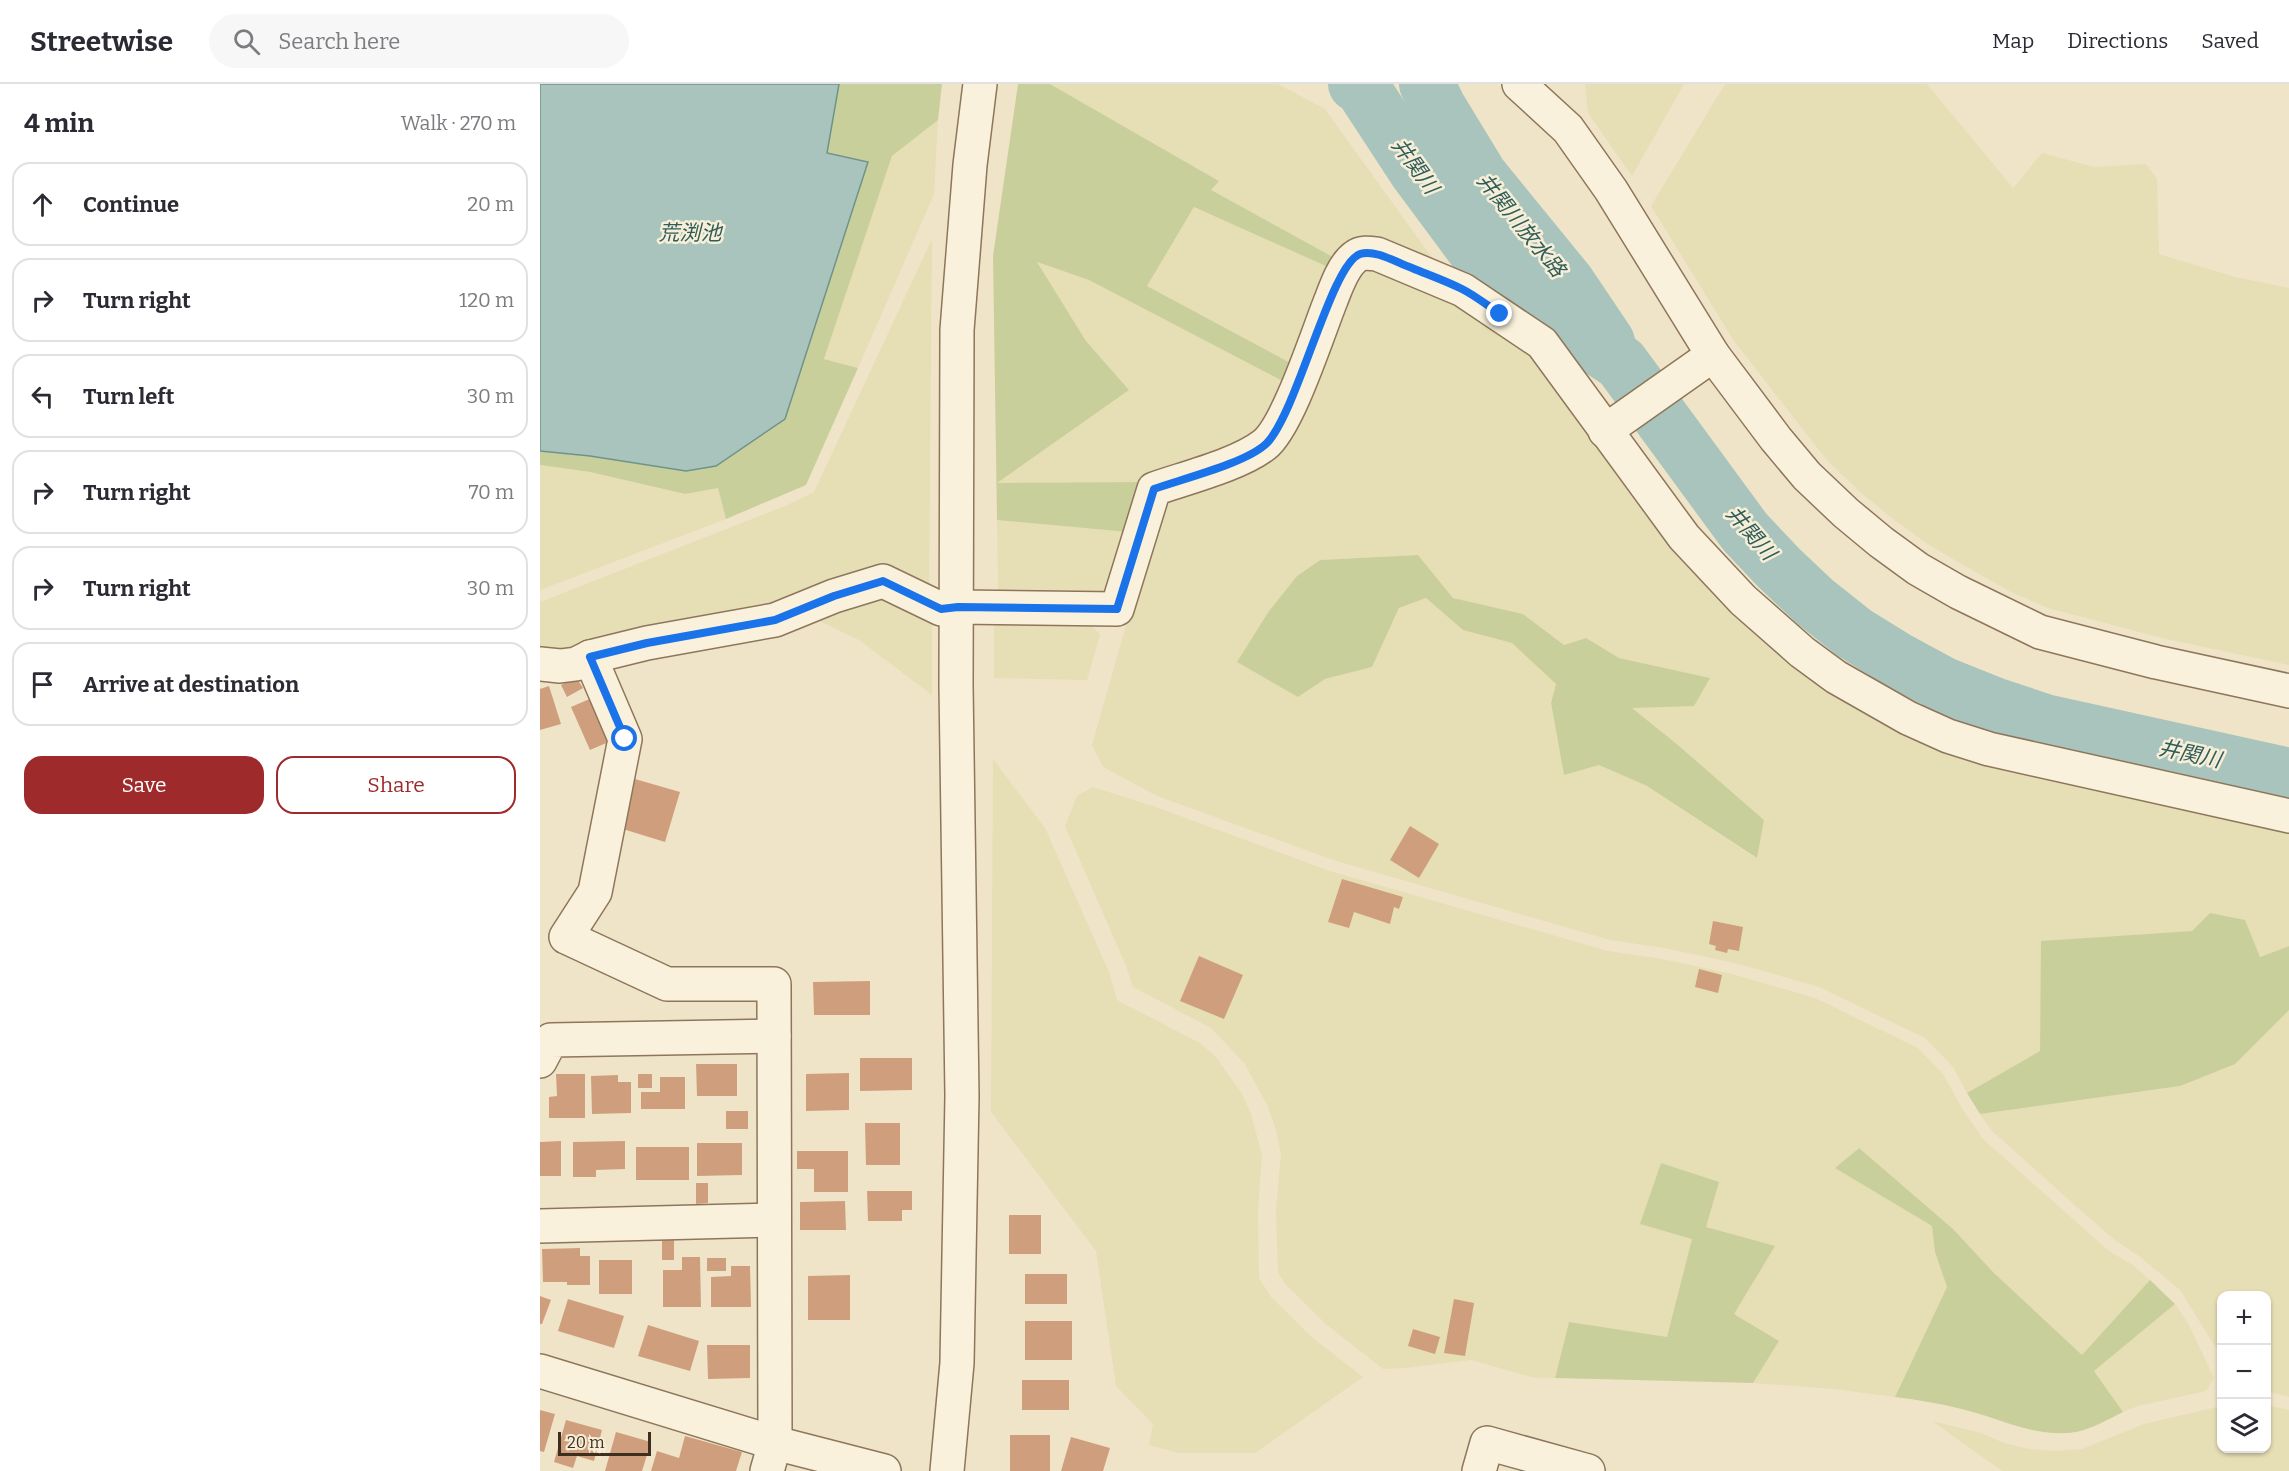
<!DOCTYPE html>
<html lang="en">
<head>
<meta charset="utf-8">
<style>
  :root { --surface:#fff; --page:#f7f7f7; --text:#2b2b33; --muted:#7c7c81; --line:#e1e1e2; --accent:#9e2a2b }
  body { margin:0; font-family:Bitter,"Noto Sans JP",serif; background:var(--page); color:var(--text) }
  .controls { position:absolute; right:18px; bottom:18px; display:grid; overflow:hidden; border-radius:12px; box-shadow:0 2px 4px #0004 }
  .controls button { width:54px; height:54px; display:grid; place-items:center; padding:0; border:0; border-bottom:2px solid var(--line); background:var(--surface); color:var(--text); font:30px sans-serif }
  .scale { position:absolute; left:18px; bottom:15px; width:93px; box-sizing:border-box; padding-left:6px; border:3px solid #3d2e20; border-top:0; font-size:16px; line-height:21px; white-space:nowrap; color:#3d2e20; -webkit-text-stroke:4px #f7eed8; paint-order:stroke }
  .stop { position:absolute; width:18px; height:18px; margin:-14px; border:4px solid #1a73e8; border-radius:50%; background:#fff }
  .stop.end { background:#1a73e8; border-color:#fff; box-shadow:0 2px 6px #0008 }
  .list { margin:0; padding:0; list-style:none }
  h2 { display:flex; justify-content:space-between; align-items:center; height:78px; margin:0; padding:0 24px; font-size:26px }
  h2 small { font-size:20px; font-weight:400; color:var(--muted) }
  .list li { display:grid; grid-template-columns:39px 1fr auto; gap:18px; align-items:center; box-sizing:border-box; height:84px; margin:0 12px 12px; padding:0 12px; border:2px solid var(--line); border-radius:18px }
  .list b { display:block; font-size:22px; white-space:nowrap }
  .list em { font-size:20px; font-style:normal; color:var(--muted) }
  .actions { display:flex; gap:12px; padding:18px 24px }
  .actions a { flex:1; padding:14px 0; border:2px solid var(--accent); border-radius:18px; text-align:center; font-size:21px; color:var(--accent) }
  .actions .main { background:var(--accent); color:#fff }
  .icon { flex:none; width:33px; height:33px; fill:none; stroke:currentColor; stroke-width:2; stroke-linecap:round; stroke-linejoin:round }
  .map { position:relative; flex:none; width:1749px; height:1387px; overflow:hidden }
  header { display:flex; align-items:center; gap:36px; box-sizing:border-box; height:84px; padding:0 30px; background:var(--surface); border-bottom:2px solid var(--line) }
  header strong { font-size:28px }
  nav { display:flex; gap:33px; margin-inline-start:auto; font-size:21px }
  .search { width:420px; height:54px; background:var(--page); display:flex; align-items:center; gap:15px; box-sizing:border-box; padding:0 21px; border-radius:33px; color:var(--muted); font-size:22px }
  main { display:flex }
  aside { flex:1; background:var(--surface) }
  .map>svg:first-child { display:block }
</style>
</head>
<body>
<header>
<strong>Streetwise</strong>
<div class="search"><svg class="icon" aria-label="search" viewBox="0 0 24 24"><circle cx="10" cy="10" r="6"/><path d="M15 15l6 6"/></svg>Search here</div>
<nav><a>Map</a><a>Directions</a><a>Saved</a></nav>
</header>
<main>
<aside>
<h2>4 min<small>Walk · 270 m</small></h2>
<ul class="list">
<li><svg class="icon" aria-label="ahead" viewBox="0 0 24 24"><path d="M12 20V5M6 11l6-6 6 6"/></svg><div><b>Continue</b></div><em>20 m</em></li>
<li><svg class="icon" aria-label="right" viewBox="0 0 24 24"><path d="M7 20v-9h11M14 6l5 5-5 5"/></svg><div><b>Turn right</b></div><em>120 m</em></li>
<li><svg class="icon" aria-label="left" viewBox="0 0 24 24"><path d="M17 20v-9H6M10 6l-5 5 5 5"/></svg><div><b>Turn left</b></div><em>30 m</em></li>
<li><svg class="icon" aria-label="right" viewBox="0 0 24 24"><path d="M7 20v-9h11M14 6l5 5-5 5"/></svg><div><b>Turn right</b></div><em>70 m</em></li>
<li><svg class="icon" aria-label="right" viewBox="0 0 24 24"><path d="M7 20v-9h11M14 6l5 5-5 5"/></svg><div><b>Turn right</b></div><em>30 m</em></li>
<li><svg class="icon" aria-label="arrive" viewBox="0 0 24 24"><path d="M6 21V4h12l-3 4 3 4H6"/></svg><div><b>Arrive at destination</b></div></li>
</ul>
<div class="actions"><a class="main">Save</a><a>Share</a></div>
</aside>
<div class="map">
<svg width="1749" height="1387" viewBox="0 0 1749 1387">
  <rect width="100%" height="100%" fill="#f0e4c8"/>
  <g fill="#e6deb5" fill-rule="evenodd">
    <polygon points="510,0 738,0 785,25 895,178 802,178 670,106 678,96"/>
    <polygon points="1045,0 1144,0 1092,92 1048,29"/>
    <polygon points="1185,0 1387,0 1473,104 1502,69 1554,83 1606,80 1617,95 1619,170 1695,193 1749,204 1749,581 1622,554 1508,524 1469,507 1392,463 1357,438 1322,410 1286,375 1194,257 1111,122"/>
    <polygon points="398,36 394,110 318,284 284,275 352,72"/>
    <polygon points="654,123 797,187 758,283 607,202"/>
    <polygon points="392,155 389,507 353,490 62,563 4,567 0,565 0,518 245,422 274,408"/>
    <path d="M819,176L914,212L995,266L1291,600L1749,742V862L1720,873L1652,847L1502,857L1500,967L1427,1009L1413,983L1385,954L1279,903L1195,879L1124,864L1070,856L793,776L617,712L563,683L552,661L623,411L719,374ZM878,471L913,514L983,530L1024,561L1046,554L1079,574L1169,594L1091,623L1138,661L1224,736L1216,774L1107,702L1059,681L1024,691L1011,619L1016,600L972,559L923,546L886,514L859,524L832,583L785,595L758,613L729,527L757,492L779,476Z"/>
    <polygon points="497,178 549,196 750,301 720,355 603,398 456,399 589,306 546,257"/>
    <polygon points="0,381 50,388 144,410 178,404 186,435 0,506"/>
    <polygon points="457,436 588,448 573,501 561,509 458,506"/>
    <polygon points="343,512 392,537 392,611 319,556 273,534"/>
    <polygon points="454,535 548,536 560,551 547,596 454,594"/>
    <polygon points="453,675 505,744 569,888 577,916 660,959 676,973 702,1010 711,1030 722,1071 718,1126 719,1194 731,1213 774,1255 823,1293 715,1369 638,1369 609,1361 613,1340 576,1302 556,1167 451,1028"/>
    <polygon points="553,703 613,722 790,787 1068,867 1122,875 1192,890 1275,914 1378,964 1403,990 1423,1026 1443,1055 1569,1167 1593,1181 1610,1196 1542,1272 1454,1189 1413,1145 1318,1064 1296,1084 1392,1142 1395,1168 1407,1203 1355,1313 1294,1305 1213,1299 1239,1257 1194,1230 1152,1155 1127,1254 1029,1238 1015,1294 995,1294 931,1276 865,1284 843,1285 787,1241 746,1201 738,1189 736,1126 741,1070 736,1046 728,1023 705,980 671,944 593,903 586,882 525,742 537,712"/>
    <polygon points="1749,926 1749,1313 1727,1307 1726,1212 1682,1212 1681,1272 1640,1206 1599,1172 1576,1157 1547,1132 1452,1047 1440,1030 1640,1002"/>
    <polygon points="1635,1220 1648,1239 1674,1294 1666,1307 1598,1322 1583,1328 1554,1287"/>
    <polygon points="1727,1321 1749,1326 1749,1387 1462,1387 1392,1337 1441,1349 1464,1359 1489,1365 1515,1367 1542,1365 1604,1340 1681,1322 1682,1364 1726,1364"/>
  </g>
  <g fill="#c9cf9b">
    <polygon points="299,0 402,0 398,36 352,72 284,275 318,284 266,401 186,435 178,404 145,410 50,388 0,381 0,367 50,372 245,335 328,79 287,69"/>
    <polygon points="478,0 510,0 679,97 671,106 802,178 797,187 654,123 607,202 758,283 750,301 549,196 497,178 546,257 589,306 457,399 603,398 588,448 457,436 453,172"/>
    <polygon points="878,471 913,514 983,530 1024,561 1046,554 1079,574 1170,594 1154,622 1092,624 1138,661 1224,736 1217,774 1107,702 1059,681 1024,691 1011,619 1016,600 972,559 923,546 886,514 859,524 832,583 785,595 758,613 697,578 729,527 757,492 780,476"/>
    <polygon points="1670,829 1705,836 1720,873 1749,862 1749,926 1695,980 1640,1002 1440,1030 1427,1009 1500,967 1501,857 1652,847"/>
    <path d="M1319,1064L1413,1145L1454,1189L1542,1271L1610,1196L1635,1220L1554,1287L1583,1328C1569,1335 1552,1345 1536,1348C1504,1353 1476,1342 1446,1332C1416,1322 1386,1317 1355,1313L1407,1203L1395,1168L1392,1142L1295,1084Z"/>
    <polygon points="1121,1079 1179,1098 1166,1143 1235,1162 1194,1230 1239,1257 1213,1299 1015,1294 1029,1238 1127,1253 1152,1155 1100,1140"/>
  </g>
  <polygon fill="#a9c4bc" stroke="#6f938a" stroke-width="1.5" points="0,0 299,0 287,69 328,78 245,335 176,382 146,387 50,372 0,367"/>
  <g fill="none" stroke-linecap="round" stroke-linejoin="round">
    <g stroke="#a9c4bc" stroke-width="56">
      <polyline points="816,0 821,2 876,86 959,198 1081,279 1205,448 1239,484 1275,518 1314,549 1356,575 1404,601 1454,621 1505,638 1749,692"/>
      <polyline points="887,0 898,23 940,92 1028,200 1067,258"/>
    </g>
  </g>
  <g fill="#cf9f7d">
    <polygon points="36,593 43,604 27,613 21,601"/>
    <polygon points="9,602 21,640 0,646 0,605"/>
    <polygon points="52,614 71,657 50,666 31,623"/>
    <polygon points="88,693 140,708 125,758 73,742"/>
    <polygon points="870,742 899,760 879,794 850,776"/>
    <polygon points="802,795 863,813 859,825 854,823 850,840 814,828 809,844 788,838"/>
    <polygon points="1173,837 1203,843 1199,867 1188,865 1187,869 1175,866 1176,862 1169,860"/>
    <polygon points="659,872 703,891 684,935 640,917"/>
    <polygon points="1159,885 1182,891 1178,909 1155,903"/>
    <polygon points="330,897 330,931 274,931 273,898"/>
    <polygon points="320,974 372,974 372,1006 320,1007"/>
    <polygon points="156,980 197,980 197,1012 157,1012"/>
    <polygon points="309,989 309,1026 266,1027 266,990"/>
    <polygon points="16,990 45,990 45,1034 9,1034 9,1013 17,1012"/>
    <rect x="98" y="990" width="14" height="14"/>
    <polygon points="78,991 78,998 91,998 91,1029 52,1030 51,992"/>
    <polygon points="120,993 145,993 145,1025 101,1025 101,1008 120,1008"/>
    <rect x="186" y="1027" width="22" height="18"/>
    <polygon points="325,1039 360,1039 360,1081 326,1081"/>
    <polygon points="21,1057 21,1092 0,1092 0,1058"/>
    <polygon points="85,1057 85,1085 56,1086 56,1093 33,1093 33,1058"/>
    <polygon points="157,1059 202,1059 202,1091 157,1092"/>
    <rect x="96" y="1063" width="53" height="33"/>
    <polygon points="257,1067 308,1067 308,1108 274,1108 274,1085 257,1085"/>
    <polygon points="156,1099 168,1099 168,1119 156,1120"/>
    <polygon points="327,1107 372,1107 372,1126 362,1126 362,1137 328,1137"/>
    <polygon points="305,1117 306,1146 260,1146 260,1118"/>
    <rect x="469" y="1131" width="32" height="39"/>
    <rect x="122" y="1155" width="12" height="21"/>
    <polygon points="40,1164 40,1172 50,1172 50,1201 27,1201 27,1198 3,1198 2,1165"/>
    <polygon points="142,1173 160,1173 161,1223 123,1223 123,1186 142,1186"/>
    <rect x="167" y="1174" width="19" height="13"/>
    <rect x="59" y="1176" width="33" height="34"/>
    <polygon points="191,1182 210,1182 211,1223 171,1223 171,1193 191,1192"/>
    <rect x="485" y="1190" width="42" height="30"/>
    <polygon points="310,1191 310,1236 268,1236 268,1192"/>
    <polygon points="0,1212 11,1216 2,1240 0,1240"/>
    <polygon points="28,1215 84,1232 74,1264 18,1247"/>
    <polygon points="914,1215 934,1219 925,1272 904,1269"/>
    <rect x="485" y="1237" width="47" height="39"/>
    <polygon points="108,1241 159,1257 150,1287 98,1272"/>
    <polygon points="873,1245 900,1253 895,1270 868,1262"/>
    <polygon points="167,1261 210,1261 210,1294 168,1295"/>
    <rect x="482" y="1296" width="47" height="30"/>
    <polygon points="0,1326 15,1330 4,1368 0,1367"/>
    <polygon points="26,1336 62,1346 54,1377 37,1372 33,1384 14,1378"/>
    <polygon points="76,1348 111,1358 102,1387 65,1387"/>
    <rect x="470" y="1351" width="40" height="36"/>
    <polygon points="145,1352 202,1368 196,1387 111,1387 117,1367 139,1374"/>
    <polygon points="531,1353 570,1364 563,1387 521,1387"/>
  </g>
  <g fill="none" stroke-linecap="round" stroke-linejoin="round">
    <g stroke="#8d765c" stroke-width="36">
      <g id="minor">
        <polyline points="979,0 1028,45 1071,106 1173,271 1236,355 1267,392 1306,429 1341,458 1378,485 1418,508 1500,548 1616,578 1749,607"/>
        <polyline points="1065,347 1173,271"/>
        <polyline points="50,573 85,655 55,808 26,853 127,900 234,900 235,1359 227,1387"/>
        <path d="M0,580L20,582L36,580L50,573L107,559L235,536L294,512L343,497L401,525L418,523L577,525L614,405C645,394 698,381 724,361C748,343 778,248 791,216C796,203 803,182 815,173C821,168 829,169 837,170L923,206L1002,259L1144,453L1203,516L1262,568L1296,593L1368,634L1408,652L1449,665L1749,732"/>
        <polyline points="0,977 11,956 234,952"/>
        <polyline points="0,1142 234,1136"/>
        <polyline points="0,1287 235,1359 344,1387"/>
        <polyline points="407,1387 417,1279 422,1012 416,601 417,246 430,81 440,0"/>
        <polyline points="939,1387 947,1359 1048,1387"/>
      </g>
    </g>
    <use href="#minor" stroke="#faf1dc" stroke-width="33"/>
  </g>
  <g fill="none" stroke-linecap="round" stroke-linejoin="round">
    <path stroke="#1a73e8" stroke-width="8" d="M85,655L50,573L107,559L235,536L294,512L343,497L401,525L418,523L577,525L614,405C642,395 707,379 727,359C758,326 791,180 820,170C836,165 857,179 872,184C889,191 906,197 922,205C936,212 948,222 960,230"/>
  </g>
  <g text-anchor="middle" stroke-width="5" stroke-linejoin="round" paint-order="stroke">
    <g font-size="21" font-style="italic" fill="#2f5d5a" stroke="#f7eed8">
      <text transform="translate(875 82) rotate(54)" y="7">井関川</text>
      <text transform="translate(981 141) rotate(51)" y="7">井関川放水路</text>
      <text x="150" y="156">荒渕池</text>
      <text transform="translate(1211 449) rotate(49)" y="7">井関川</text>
      <text transform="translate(1650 670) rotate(12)" y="7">井関川</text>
    </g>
  </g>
</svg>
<div class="controls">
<button>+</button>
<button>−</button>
<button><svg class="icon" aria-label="layers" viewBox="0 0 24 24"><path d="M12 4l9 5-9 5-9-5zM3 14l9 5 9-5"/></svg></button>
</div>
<div class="scale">20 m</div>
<div class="stop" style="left:85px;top:655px"></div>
<div class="stop end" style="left:960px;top:230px"></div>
</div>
</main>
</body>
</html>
